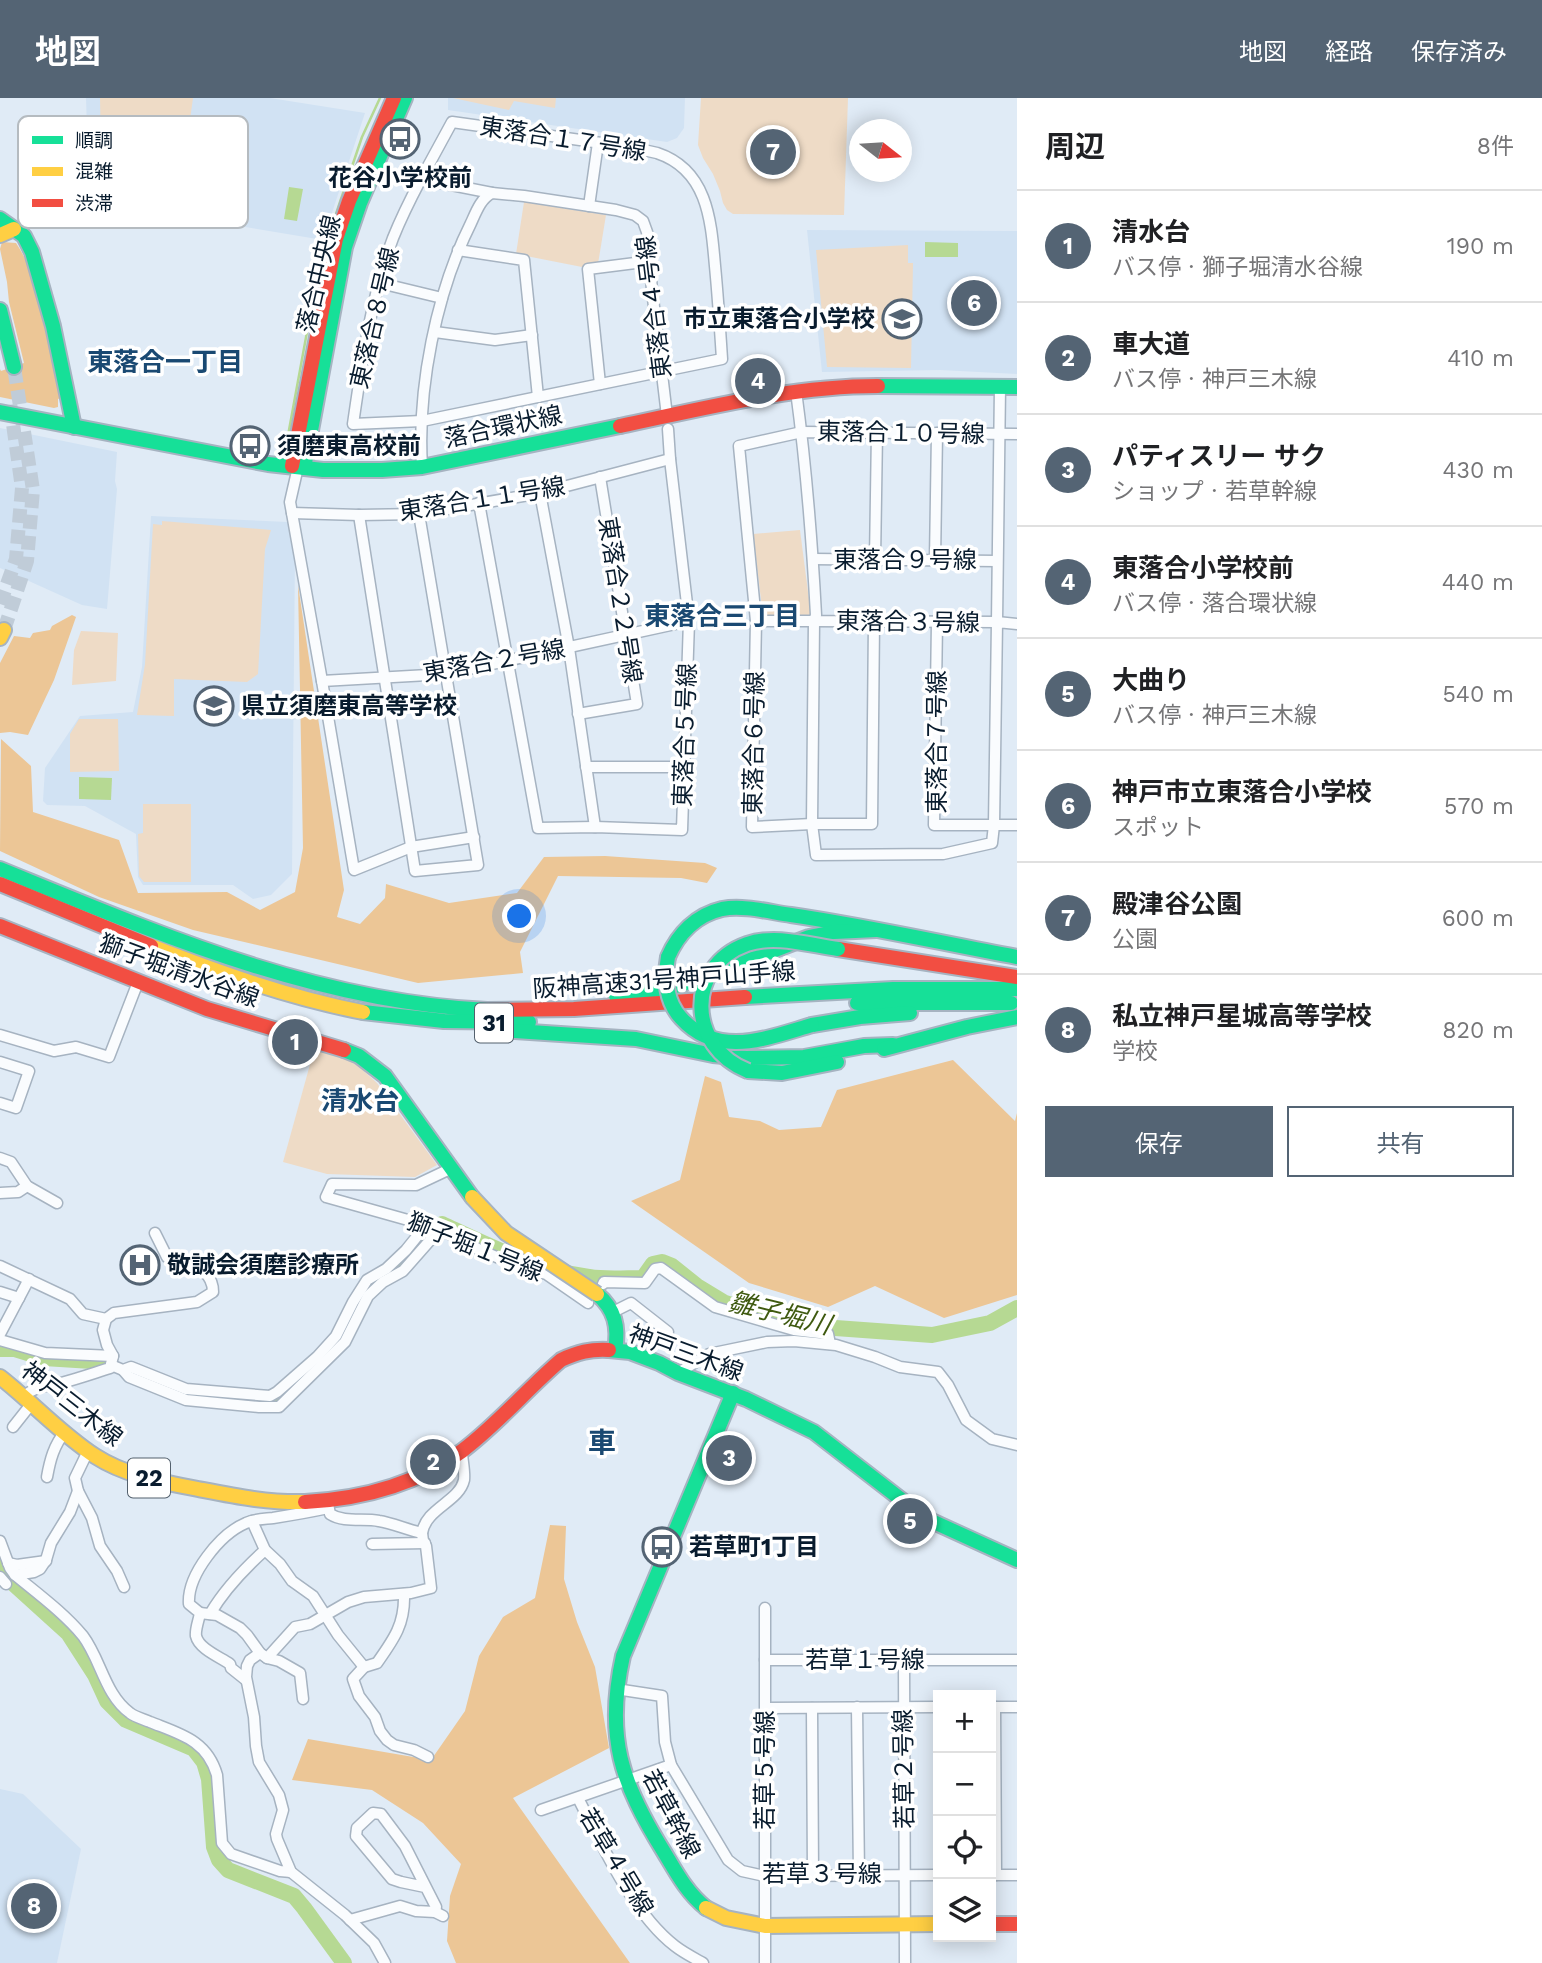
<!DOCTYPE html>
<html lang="ja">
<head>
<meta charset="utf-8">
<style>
  :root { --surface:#fff; --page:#f6f6f6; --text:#202124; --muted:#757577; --line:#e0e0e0; --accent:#546474 }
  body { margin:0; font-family:"Work Sans","Noto Sans JP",sans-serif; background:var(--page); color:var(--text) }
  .controls { position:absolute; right:21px; bottom:21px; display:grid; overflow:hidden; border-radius:0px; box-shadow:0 4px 18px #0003 }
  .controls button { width:63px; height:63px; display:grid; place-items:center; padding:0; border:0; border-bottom:2px solid var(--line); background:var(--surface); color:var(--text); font:35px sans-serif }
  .compass { position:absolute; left:849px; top:21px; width:63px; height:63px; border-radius:50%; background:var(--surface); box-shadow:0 4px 18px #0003; rotate:107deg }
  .you { position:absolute; left:520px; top:819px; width:24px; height:24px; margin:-18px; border:5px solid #fff; border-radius:50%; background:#1a73e8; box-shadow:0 0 0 10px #1a73e833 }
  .badge { display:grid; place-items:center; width:46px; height:46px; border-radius:50%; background:var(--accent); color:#fff; font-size:23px; font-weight:700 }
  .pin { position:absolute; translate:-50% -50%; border:4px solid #fff; box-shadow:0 2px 7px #0006 }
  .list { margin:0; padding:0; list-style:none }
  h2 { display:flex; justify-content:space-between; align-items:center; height:91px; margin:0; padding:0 28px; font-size:30px }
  h2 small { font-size:23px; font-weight:400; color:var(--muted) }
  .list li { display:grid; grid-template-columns:46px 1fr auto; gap:21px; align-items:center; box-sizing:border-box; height:112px; padding:0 28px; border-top:2px solid var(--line) }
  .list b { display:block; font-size:26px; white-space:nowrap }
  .list p { margin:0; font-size:23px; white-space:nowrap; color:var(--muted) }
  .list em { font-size:23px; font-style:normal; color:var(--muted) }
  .actions { display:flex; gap:14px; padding:21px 28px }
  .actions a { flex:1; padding:16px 0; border:2px solid var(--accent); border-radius:0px; text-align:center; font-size:24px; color:var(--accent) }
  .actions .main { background:var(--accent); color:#fff }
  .icon { flex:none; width:38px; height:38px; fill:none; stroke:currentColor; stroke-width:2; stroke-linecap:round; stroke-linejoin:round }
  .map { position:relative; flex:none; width:1017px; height:1865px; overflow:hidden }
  header { display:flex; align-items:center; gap:42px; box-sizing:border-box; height:98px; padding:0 35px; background:var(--accent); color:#fff }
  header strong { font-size:33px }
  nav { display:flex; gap:38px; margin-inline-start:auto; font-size:24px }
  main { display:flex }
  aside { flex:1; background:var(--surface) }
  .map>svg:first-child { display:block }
</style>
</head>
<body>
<header>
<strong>地図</strong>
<nav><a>地図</a><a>経路</a><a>保存済み</a></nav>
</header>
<main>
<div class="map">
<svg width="1017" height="1865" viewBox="0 0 1017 1865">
  <rect width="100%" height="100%" fill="#e0ebf6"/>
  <g fill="#d1e2f3">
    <polygon points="86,0 270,0 365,15 323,142 89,103"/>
    <polygon points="448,0 685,0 684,30 677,40 667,44 448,12"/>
    <polygon points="807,132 1017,133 1017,276 940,272 822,274"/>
    <polygon points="0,330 117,354 115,383 117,391 107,511 82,507 0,470"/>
    <polygon points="151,418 288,424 295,453 292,776 271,797 253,801 233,787 143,787 138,779 136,736 85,708 47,707 43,703 45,670 80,618 133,614 142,569"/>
    <polygon points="0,1691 23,1696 81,1751 57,1865 0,1865"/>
  </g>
  <g fill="#eedbc6">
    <polygon points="100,0 193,0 178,107 102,94"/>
    <polygon points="453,0 556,0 555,10 514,3 509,12"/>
    <polygon points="701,0 848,0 844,117 733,116 727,112 723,105 720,93 713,76 703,60 698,47"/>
    <polygon points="524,104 606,117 598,166 582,169 516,156"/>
    <polygon points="908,147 908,165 913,165 911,270 827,269 816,152"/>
    <polygon points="162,423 271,432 265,451 258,576 247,584 174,581 174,618 137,617 145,566 153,426 162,427"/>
    <polygon points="800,432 811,517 763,518 753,436"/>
    <polygon points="81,533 118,535 116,583 72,587 74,552"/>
    <polygon points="79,621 118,621 119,673 70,674 70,636"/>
    <polygon points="143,706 191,706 191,784 144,784 139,778 138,736 143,735"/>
    <polygon points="314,952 332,956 355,965 377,985 437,1067 415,1079 327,1076 283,1064"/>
  </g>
  <g fill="#ecc696">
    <path d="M2,144L16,145C42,183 52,253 64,299L58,301V309L54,310L0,299V271L1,273L24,265L9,204L7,184L0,151Z"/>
    <polygon points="298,487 344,792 337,819 360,826 385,800 386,786 449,805 517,795 544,759 605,758 705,765 717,770 707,785 681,780 558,778 520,854 523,875 418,885 193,832 99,799 0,753 1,641 31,668 33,714 119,742 138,795 227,794 260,812 295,794 303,750"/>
    <polygon points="72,517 76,519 54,582 28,637 10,634 0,635 0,565 14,538 30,540 33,535 50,532 52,528"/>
    <polygon points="953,962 1015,1023 1017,1015 1017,1197 944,1220 875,1188 828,1209 749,1185 631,1103 680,1082 705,978 721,984 729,1019 760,1023 779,1032 821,1029 837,992"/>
    <polygon points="550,1427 566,1428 564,1481 577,1524 595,1569 609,1650 513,1700 630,1865 456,1865 447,1843 450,1798 461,1766 423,1725 372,1692 292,1682 308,1641 431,1662 465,1613 479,1558 503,1519 535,1500"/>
  </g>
  <g fill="#b6d993">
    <polygon points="289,89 303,91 297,123 284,121"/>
    <polygon points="925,144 958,145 958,159 925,159"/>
    <polygon points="79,679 112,680 111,702 79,701"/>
  </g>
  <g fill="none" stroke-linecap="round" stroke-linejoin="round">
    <polyline stroke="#b6d993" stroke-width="2.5" points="287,343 320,163 362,39 380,0"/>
    <g stroke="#b6d993" stroke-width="16">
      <path d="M442,1126C489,1148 536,1172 589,1179C606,1182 626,1180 643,1180L653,1166L662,1164L672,1168L697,1188L725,1205L774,1220L808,1228L932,1237L990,1225L1017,1210"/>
      <polyline points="0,1251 15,1251 44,1260 108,1264"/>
      <polyline points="130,1274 181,1296 272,1304 315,1267 340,1242 368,1190 389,1178 427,1136"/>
      <polyline points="0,1468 5,1478 68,1535 95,1577 107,1603 126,1622 194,1651 204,1664 209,1681 214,1749 219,1762 228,1772 294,1798 304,1810 344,1865"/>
    </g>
    <g stroke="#c0ccd8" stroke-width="14" stroke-dasharray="14 7" stroke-linecap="butt">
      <polyline points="0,506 16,461 22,390 10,305"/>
      <polyline points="4,532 27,463 33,392 14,269"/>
    </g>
    <g stroke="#a6b3c1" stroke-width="13">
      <g id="street">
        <path d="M421,81L452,24L630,49C639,51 648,53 657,55C708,72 711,123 715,168C718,199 720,230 722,261L422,323L353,326C362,264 371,199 393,140C401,120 411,100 421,81L492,95"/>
        <polyline points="589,108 598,45"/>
        <polyline points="458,152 524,162 538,299"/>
        <polyline points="380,185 442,200"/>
        <polyline points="435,234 495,242 532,237"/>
        <polyline points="600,286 588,171 651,163"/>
        <path d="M796,293C806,367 812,442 816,517L814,523L997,524L1000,289"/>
        <polyline points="298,369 290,404 322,583 446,576 689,523 670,361 668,331"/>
        <path d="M422,369C417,291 436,195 471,125C476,114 481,100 492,95L524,98L616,112L635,117L643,123L647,134L652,192L667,318"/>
        <polyline points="540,395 569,550 595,729"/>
        <polyline points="479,405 538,730 595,729 682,732 689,523"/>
        <polyline points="292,415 359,417 419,416 540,395 670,361"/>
        <polyline points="359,417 415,773 478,767 419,416"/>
        <polyline points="813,461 997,463"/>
        <polyline points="875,462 877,334"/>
        <polyline points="935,462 937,335"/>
        <polyline points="756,523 814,523 812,726 816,757 943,756 992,745 994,727 997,524 1017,526"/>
        <polyline points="874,523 872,726 812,726 752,729 756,523 739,348 802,334 1017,336"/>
        <polyline points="937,524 934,727 1017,727"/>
        <polyline points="322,583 354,772 411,749 474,739"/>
        <polyline points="578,616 637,606 600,379"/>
        <polyline points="586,669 684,669"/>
        <polyline points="0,937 54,953 76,949 109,959 138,884"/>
        <polyline points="0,964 29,973 16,1010 0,1005"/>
        <polyline points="0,1060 11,1064 27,1088 57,1105"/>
        <polyline points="452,1070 416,1087 332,1086 326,1099 440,1131 480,1152 520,1169 546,1176 588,1205"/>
        <polyline points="0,1095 18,1094 27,1088"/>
        <polyline points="0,1168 70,1201 83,1216 106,1221"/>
        <polyline points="603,1186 604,1184 645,1185 655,1171 661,1170 715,1209 794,1232 828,1236 830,1246"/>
        <polyline points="0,1194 19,1200"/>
        <polyline points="613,1214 631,1205 668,1234"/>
        <polyline points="0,1236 29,1181"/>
        <polyline points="0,1242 45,1255 113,1258"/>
        <polyline points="111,1267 123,1272 131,1269 186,1291 270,1298 277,1294 317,1259 336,1238 353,1204 367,1182 386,1171 406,1152 427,1126"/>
        <polyline points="123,1272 129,1279 186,1302 259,1309 279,1309 345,1244 368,1198 383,1184 403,1173 440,1131"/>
        <polyline points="678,1275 709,1256 767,1244 794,1243 836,1247 875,1259 900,1269 938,1274 948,1287 966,1322 992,1341 1017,1347"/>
        <path d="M24,1299C34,1288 47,1288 61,1285C77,1281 94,1275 110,1270L113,1258L107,1247L103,1232L106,1221L114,1215L197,1204L213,1194C213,1169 187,1167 167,1159L155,1135"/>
        <polyline points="13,1329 32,1305"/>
        <polyline points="88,1353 75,1380 78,1393 92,1420 100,1448 117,1473 124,1489"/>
        <path d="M47,1379C50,1362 54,1347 65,1334"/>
        <path d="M328,1406L330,1416C344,1425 363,1420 379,1423C392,1425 408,1432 422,1435C426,1410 459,1404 464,1382C465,1373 462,1362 462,1353"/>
        <path d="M252,1423L265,1452L280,1466L292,1483L313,1498L338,1537L364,1569L377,1565C394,1541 405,1526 404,1496"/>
        <path d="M0,1443L10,1470L15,1477C38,1496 64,1515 83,1538C101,1562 105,1597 130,1615C135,1619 143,1621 150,1624C180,1636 207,1642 217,1677L222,1745L231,1756L280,1773L291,1774"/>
        <polyline points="372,1446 425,1445"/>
        <polyline points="8,1465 17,1467 46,1463"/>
        <polyline points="15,1477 34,1474 40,1471 46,1462 51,1445 70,1414 78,1393"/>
        <polyline points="0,1479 6,1486"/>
        <polyline points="765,1510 765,1562 1017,1562"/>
        <polyline points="200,1515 217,1517 240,1530 247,1537 260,1555 267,1560 295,1529 310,1526 348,1504 364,1499 411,1495 431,1490 426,1448 423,1443 422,1435"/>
        <path d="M210,1516C224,1492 244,1471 265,1452"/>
        <polyline points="260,1555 250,1562 247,1568 246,1579 254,1619 256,1648 259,1664 279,1697 283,1712 276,1736 277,1741 291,1774 345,1817 374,1845 385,1865"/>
        <polyline points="267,1560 279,1563 300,1575 303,1601"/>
        <polyline points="765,1562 765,1865"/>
        <polyline points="904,1562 905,1865"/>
        <polyline points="364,1569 353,1581 359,1598 375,1619 380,1633 387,1642 394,1647 414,1652 428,1659"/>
        <path d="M246,1582L231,1570L230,1566C220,1559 199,1551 196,1538C195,1531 199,1522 200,1515L189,1506C187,1477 220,1436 246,1425C254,1421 265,1421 273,1420C292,1417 310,1414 328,1410"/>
        <polyline points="616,1591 662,1598 665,1644 671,1667 728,1762 742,1773 765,1778 938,1777"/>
        <polyline points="857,1609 859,1777"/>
        <polyline points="991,1609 1017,1609"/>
        <polyline points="995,1609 996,1777"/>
        <polyline points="766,1610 938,1609"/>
        <polyline points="812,1610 813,1777"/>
        <path d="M578,1700C602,1747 633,1816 675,1848C684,1855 694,1860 703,1865"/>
        <polyline points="541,1712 671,1667"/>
        <polyline points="991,1777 1017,1777"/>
        <polyline points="425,1789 401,1784 392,1781 356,1738 357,1730 373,1715 381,1716 405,1748 436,1809 435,1814"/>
        <polyline points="350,1822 400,1808 416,1813 435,1814 443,1818"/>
      </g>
    </g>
    <g stroke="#a6b3c1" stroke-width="18">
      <g id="fast">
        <polyline points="0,121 24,138 32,154 53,228 74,329"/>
        <polyline points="0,212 14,269"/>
        <polyline points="878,288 1017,289"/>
        <polyline points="0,314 268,366 323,372 382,372 422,369 620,328"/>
        <polyline points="304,370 345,149 360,105 405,0"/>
        <path d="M0,771C157,835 315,904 487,912"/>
        <path d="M668,859C678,836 696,817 722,811C744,807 769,814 791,817C866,828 942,845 1017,859"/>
        <polyline points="616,898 672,889 699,881 809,839 834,834 876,832"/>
        <polyline points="745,899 893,891 1017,891"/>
        <polyline points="857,905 1011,905"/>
        <polyline points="363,914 444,923 529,924"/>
        <polyline points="812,927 860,919 910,915"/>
        <polyline points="515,933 636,941 713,957 746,960 804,959 864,948 893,947"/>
        <polyline points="884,951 967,929 1017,919"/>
        <polyline points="344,952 359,958 385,978 472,1099"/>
        <polyline points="748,973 782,975 837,964"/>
        <path d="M597,1196C615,1211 619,1229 615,1252"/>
        <polyline points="609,1252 630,1254 659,1265 678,1275 746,1301 814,1334 925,1420 1017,1462"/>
        <path d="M706,1810C687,1795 676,1774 664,1754C621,1685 605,1638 623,1558L733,1295"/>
      </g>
    </g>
    <g stroke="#a6b3c1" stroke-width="18">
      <g id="slow">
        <polyline points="0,137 14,131"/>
        <polyline points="0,540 4,532"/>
        <path d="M151,848C220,875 290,900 363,914"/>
        <path d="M0,1279C32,1304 61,1336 95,1358C126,1378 163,1384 198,1391C234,1398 268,1405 305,1404"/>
        <polyline points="706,1810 726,1820 765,1828 938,1826"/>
      </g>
    </g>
    <g stroke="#a6b3c1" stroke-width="18">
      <g id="jam">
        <path d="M620,328C706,310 791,288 878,288"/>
        <polyline points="292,368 336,141 349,103 394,0"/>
        <polyline points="0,786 151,848"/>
        <polyline points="0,828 207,911 344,952"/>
        <polyline points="838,851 1017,879"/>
        <polyline points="487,912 574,911 745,899"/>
        <path d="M305,1404C361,1401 416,1387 462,1353C498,1326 527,1291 561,1262C578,1254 590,1251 609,1252"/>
        <polyline points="991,1826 1017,1826"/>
      </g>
    </g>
    <use href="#street" stroke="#fafcfe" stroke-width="10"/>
    <use href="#fast" stroke="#16e098" stroke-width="14"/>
    <use href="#slow" stroke="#ffcf43" stroke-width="14"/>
    <use href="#jam" stroke="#f24e42" stroke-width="14"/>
    <g stroke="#a6b3c1" stroke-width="18" stroke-linecap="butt">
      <g id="fast-bridge">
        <path d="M668,859C664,880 666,904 681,920C718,961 767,940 812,927"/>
        <path d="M748,973C687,949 685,868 747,846C775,836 809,847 838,851"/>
      </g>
    </g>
    <g stroke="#a6b3c1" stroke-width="18" stroke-linecap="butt">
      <polyline id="slow-bridge" points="472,1099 506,1135 597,1196"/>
    </g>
    <use href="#fast-bridge" stroke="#16e098" stroke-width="14"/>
    <use href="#slow-bridge" stroke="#ffcf43" stroke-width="14"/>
  </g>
  <defs>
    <g id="bus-ring" transform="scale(2.0125)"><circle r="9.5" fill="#fff" stroke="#546474" stroke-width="1.5"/><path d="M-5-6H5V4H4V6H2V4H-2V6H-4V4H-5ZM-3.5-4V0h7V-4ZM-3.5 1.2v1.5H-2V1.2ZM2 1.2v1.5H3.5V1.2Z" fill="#546474"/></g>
    <g id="school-ring" transform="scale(2.0125)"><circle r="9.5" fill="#fff" stroke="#546474" stroke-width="1.5"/><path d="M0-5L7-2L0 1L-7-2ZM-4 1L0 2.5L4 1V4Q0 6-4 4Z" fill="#546474"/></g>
    <g id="hospital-ring" transform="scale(2.0125)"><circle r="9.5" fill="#fff" stroke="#546474" stroke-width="1.5"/><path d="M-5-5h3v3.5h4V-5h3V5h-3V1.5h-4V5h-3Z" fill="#546474"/></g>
  </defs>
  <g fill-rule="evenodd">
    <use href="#bus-ring" x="400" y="41"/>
    <use href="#school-ring" x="902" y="221"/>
    <use href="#bus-ring" x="250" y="348"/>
    <use href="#school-ring" x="214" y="608"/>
    <use href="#hospital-ring" x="140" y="1167"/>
    <use href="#bus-ring" x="662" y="1449"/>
  </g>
  <g text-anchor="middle" stroke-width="7" stroke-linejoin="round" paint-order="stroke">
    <g fill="#fff" stroke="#53606d" stroke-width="2">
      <rect x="475" y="905.5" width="38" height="39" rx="5"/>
      <rect x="128" y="1360.5" width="42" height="39" rx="5"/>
    </g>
    <g font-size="23" font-weight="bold" fill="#091c2e">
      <text x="494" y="933">31</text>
      <text x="149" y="1388">22</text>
    </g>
    <g font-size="24" fill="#091c2e" stroke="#fff">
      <text transform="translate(563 41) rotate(9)" y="8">東落合１７号線</text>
      <text transform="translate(319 176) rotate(-77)" y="8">落合中央線</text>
      <text transform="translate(654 209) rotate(-97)" y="8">東落合４号線</text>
      <text transform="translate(375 220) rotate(-77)" y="8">東落合８号線</text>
      <text transform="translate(503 329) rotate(-12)" y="8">落合環状線</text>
      <text transform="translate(901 335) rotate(1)" y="8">東落合１０号線</text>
      <text transform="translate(482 401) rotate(-9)" y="8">東落合１１号線</text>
      <text x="905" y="470">東落合９号線</text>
      <text transform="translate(620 502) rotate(81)" y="8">東落合２２号線</text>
      <text transform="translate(908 524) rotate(1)" y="8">東落合３号線</text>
      <text transform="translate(494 563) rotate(-10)" y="8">東落合２号線</text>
      <text transform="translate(685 637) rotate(-88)" y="8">東落合５号線</text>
      <text transform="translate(937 644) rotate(-90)" y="8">東落合７号線</text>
      <text transform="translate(754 645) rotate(-89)" y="8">東落合６号線</text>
      <text transform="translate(179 873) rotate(20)" y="8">獅子堀清水谷線</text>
      <text transform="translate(664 882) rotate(-4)" y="8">阪神高速31号神戸山手線</text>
      <text transform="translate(475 1149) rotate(22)" y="8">獅子堀１号線</text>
      <text transform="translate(686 1255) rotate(20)" y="8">神戸三木線</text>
      <text transform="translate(72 1306) rotate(38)" y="8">神戸三木線</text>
      <text x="865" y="1570">若草１号線</text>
      <text transform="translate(904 1671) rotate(-91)" y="8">若草２号線</text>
      <text transform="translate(765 1672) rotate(-90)" y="8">若草５号線</text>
      <text transform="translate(671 1716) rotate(62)" y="8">若草幹線</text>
      <text transform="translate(616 1764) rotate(59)" y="8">若草４号線</text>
      <text x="822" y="1784">若草３号線</text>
    </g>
    <g font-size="24" font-weight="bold" fill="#091c2e" stroke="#fff" text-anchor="start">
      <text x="400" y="88" text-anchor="middle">花谷小学校前</text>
      <text x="875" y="229" text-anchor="end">市立東落合小学校</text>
      <text x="277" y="356">須磨東高校前</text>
      <text x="241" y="616">県立須磨東高等学校</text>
      <text x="167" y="1175">敬誠会須磨診療所</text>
      <text x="689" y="1457">若草町1丁目</text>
    </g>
    <g font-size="26" font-weight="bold" fill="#1a4972" stroke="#fff">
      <text x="165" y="273">東落合一丁目</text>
      <text x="722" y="527">東落合三丁目</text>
      <text x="360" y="1012">清水台</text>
    </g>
    <g font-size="26" font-style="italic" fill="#3f5a10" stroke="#fff">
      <text transform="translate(780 1215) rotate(14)" y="9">雛子堀川</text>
    </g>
    <g font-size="28" font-weight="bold" fill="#1a4972" stroke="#fff">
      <text x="602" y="1354">車</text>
    </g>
  </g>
  <rect x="18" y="18" width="230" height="112" rx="10" fill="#fff" stroke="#b5bbc0" stroke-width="2"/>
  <rect x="32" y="38" width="31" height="8" fill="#16e098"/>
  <rect x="32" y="69" width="31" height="9" fill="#ffcf43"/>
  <rect x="32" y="101" width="31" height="8" fill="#f24e42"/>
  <g font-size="19" fill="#091c2e">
    <text x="75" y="49">順調</text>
    <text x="75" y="80">混雑</text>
    <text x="75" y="112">渋滞</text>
  </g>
</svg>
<div class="controls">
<button>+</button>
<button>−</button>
<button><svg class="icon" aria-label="locate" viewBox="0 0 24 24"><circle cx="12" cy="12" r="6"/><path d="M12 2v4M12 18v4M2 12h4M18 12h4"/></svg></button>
<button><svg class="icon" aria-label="layers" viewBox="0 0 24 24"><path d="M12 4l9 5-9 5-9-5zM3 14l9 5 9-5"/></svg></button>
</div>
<svg class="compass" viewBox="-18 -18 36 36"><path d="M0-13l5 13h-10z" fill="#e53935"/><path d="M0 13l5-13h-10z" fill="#757577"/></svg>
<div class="you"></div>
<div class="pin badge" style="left:295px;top:944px">1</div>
<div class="pin badge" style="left:433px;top:1364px">2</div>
<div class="pin badge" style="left:729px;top:1360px">3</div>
<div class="pin badge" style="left:758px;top:283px">4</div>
<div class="pin badge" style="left:910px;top:1423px">5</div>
<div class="pin badge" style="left:974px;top:205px">6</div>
<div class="pin badge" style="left:773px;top:54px">7</div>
<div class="pin badge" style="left:34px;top:1808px">8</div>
</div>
<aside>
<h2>周辺<small>8件</small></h2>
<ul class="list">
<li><span class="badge">1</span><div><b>清水台</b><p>バス停 · 獅子堀清水谷線</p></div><em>190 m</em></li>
<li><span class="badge">2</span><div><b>車大道</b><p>バス停 · 神戸三木線</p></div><em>410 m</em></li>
<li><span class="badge">3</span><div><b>パティスリー サク</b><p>ショップ · 若草幹線</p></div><em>430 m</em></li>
<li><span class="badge">4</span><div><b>東落合小学校前</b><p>バス停 · 落合環状線</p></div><em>440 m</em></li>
<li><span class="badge">5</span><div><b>大曲り</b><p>バス停 · 神戸三木線</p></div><em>540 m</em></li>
<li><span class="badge">6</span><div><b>神戸市立東落合小学校</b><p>スポット</p></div><em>570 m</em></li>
<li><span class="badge">7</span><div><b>殿津谷公園</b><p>公園</p></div><em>600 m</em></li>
<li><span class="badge">8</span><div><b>私立神戸星城高等学校</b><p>学校</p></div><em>820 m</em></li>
</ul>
<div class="actions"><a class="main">保存</a><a>共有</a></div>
</aside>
</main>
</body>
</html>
